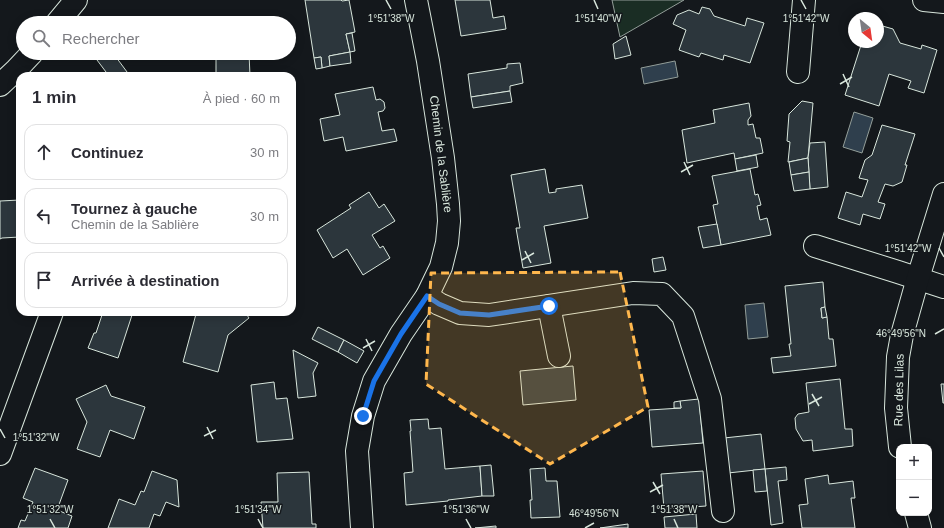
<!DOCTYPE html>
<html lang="fr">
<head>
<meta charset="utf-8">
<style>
  :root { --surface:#fff; --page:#f2f2f3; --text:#2b2b33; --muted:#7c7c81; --line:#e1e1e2 }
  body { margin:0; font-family:Arial,sans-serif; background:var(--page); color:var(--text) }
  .controls { position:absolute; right:12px; bottom:12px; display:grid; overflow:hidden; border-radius:8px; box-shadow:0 2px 10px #0003 }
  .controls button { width:36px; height:36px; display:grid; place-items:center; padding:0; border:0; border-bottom:1px solid var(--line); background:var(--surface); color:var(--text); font:20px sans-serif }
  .compass { position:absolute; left:848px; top:12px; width:36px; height:36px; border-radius:50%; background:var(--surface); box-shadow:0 2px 10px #0003; rotate:151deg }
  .stop { position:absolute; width:12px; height:12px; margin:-9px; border:3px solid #1a73e8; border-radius:50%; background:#fff }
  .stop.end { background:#1a73e8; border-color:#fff; box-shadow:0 1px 4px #0008 }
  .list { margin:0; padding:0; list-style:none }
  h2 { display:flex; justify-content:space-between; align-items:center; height:52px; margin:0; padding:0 16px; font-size:17px }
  h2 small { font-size:13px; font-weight:400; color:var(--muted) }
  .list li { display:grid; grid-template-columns:26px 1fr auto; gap:12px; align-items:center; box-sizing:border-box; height:56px; margin:0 8px 8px; padding:0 8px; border:1px solid var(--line); border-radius:12px }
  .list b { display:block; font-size:15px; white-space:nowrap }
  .list p { margin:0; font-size:13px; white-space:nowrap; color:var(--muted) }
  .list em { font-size:13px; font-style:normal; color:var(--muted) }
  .icon { flex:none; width:22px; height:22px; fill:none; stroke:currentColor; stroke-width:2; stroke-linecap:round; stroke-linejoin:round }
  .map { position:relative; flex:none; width:944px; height:528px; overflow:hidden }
  .search { position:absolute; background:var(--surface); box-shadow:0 2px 10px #0003; left:16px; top:16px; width:280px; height:44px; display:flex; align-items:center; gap:10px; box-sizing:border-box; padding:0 14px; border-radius:22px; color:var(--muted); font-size:15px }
  .panel { position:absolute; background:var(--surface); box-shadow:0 2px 10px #0003; left:16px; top:72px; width:280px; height:244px; border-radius:12px }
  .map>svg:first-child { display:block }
</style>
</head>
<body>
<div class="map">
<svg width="944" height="528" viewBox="0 0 944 528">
  <rect width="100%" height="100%" fill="#14181c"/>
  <polygon fill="#1a2d24" stroke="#939e99" points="612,0 684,0 620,37"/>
  <g fill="#2f3f4d" stroke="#939e99">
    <polygon points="675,61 678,77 644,84 641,68"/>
    <polygon points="854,112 873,118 862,153 843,147"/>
    <polygon points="764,303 768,337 748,339 745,305"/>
  </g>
  <g fill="#2c363c" stroke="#d8e6dc">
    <polygon points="305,0 341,0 342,1 349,0 355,32 346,34 350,52 329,56 330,66 322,68 321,57 314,58"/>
    <polygon points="455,0 490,0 493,18 504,16 506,29 461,36"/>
    <polygon points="702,7 710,9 714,16 745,26 747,18 764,23 750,63 724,55 723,60 701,53 699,57 679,50 686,30 673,24 677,15 689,10 699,14"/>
    <polygon points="879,25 893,29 900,43 921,49 922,45 937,50 924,93 908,88 911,81 889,74 879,106 845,95 862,42 878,42 878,26"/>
    <polygon points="352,33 355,51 350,52 346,34"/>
    <polygon points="626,36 631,55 615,59 613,44"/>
    <polygon points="350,52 351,63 330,66 329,56"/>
    <polygon points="107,53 113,53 130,76 109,76 97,60"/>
    <polygon points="216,53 249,53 250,76 216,76"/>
    <polygon points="321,57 322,68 316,69 314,58"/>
    <polygon points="520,63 523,83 510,86 510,91 471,97 468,74 507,68 507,64"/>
    <polygon points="373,87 376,100 380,99 384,102 385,108 383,111 378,112 382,131 394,129 397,141 346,151 343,137 324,141 320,119 340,115 335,94"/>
    <polygon points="510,91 512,102 473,108 471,97"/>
    <polygon points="802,101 813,103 808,158 788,162 790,142 787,141 789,114"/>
    <polygon points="749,103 751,116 748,120 748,125 753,124 756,138 760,138 763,153 735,159 734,153 687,163 682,130 715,123 713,110"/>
    <polygon points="882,125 915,134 905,165 907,165 902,182 893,186 885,184 878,202 885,204 880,219 863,214 860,225 838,218 846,192 862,197 868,180 859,178 865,160 872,155"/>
    <polygon points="825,142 828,187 810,189 808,158 810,143"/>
    <polygon points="756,155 758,167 737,171 735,159"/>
    <polygon points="808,158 809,172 791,175 789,162"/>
    <polygon points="545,169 549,193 556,192 556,189 582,185 588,218 544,226 551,263 523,268 516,228 520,228 511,175"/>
    <polygon points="750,169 755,195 758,194 761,205 757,206 760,220 767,218 771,235 721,245 713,205 718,204 712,176"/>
    <polygon points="809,172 810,189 794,191 791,175"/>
    <polygon points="369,192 379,208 384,204 395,221 372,235 380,248 383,246 390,258 363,275 347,249 333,258 317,230 351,208 349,205"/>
    <polygon points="20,200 20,237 2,238 0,239 0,201"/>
    <polygon points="717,224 721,245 703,248 698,227"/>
    <polygon points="663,257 666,270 654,272 652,259"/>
    <polygon points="823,282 825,307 821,308 822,318 827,317 829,339 833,339 836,366 773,373 771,358 791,356 789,344 791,344 785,286"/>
    <polygon points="825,307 827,317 822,318 821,308"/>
    <polygon points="103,312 133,312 118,358 88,348 94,333 96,333"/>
    <polygon points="199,312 245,312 249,318 228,335 218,372 183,362 196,314"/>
    <polygon points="318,327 344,340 338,352 312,339"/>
    <polygon points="344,340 364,351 357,363 338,352"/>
    <polygon points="293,350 318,363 313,373 316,396 298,398"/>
    <polygon points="573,366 576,400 523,405 520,371"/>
    <polygon points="840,379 845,429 852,429 853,446 813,451 812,440 803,441 796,429 795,418 798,414 809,412 806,383"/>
    <polygon points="274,382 276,399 287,398 293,439 257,442 251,385"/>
    <polygon points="941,384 944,384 944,403 943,403"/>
    <polygon points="106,385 111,396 145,407 134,439 110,430 100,457 77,449 87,422 76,399"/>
    <polygon points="699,399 703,443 652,447 649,410 681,408 680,401"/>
    <polygon points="680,401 681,408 674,408 674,402"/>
    <polygon points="428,419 429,429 441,428 445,469 480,466 482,496 448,500 448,501 406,505 404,473 413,472 410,431 411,431 410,420"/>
    <polygon points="761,434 765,469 728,473 724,438"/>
    <polygon points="491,465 494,496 482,496 480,466"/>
    <polygon points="786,467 787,480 778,481 783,523 771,525 765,469"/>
    <polygon points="35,468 68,480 57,510 72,516 68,528 18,528 21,520 25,521 33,502 23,498"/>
    <polygon points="545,468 546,481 557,481 560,517 531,518 530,500 532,500 530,469"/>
    <polygon points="765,469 767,491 755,492 753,470"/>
    <polygon points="152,471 177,480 179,507 166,502 160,516 154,514 149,528 108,528 119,499 135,505 141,491 144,492"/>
    <polygon points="703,471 706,506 664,509 661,474"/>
    <polygon points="309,472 312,524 316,524 316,528 263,528 261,502 278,502 277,473"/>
    <polygon points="828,475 829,484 853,481 855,498 851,498 855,528 802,528 799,505 808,504 805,479"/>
    <polygon points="696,514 697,528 665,528 664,517"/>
    <polygon points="628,524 628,528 600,528"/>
    <polygon points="496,526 496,528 475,528"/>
  </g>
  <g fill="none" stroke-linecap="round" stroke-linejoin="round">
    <g stroke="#d8e6dc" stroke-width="24">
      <g id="minor">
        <polyline points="924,0 944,2"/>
        <polyline points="57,23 76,0"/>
        <polyline points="798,72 804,0"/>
        <polyline points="0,85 16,70 32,53"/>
        <polyline points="815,246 898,272 944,287"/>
        <polyline points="427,296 439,304 460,313 489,315 633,293 662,294 683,316 710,399 723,511"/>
        <polyline points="549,306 559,356"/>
        <polyline points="900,447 899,437 896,408 898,357 902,335 918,278 944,194"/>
        <polyline points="0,454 52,312"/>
        <polyline points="916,513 920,528"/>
        <polyline points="362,528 357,451 363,416 374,381 401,334 427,296 441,267 447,243 449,221 448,204 443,158 428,61 416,0"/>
      </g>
    </g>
    <use href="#minor" stroke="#14181c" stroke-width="22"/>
  </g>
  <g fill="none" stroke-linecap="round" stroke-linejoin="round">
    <polyline stroke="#1a73e8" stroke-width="5" points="363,416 374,381 401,334 427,296 439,304 460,313 489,315 549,306"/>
  </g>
  <path fill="#ffb74d" fill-opacity="0.2" stroke="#ffb74d" stroke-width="3" stroke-dasharray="8 5" stroke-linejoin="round" d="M620,272L648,407L550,464L426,384L431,273Z"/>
  <path fill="none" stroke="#d8e6dc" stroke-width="1.5" d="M386,0L391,9M594,0L598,9M801,0L806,9M843,74L849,87M840,84L852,77M684,162L690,175M681,172L693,165M939,248L944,257M525,251L531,263M522,260L534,253M935,334L944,329M366,339L372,351M363,348L375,341M812,394L819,406M809,404L822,397M207,427L213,439M0,429L5,438M204,436L216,430M653,482L660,494M650,492L663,485M50,519L55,528M258,519L263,528M466,519L471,528M674,519L678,528M585,528L594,523"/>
  <g text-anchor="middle" stroke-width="3" stroke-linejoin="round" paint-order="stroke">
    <g font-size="12" fill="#d8e6dc" stroke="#14181c">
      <text transform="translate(441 154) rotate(83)" y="4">Chemin de la Sablière</text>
      <text transform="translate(899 390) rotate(-89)" y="4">Rue des Lilas</text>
    </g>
  </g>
  <g font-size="10" text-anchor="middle" fill="#d8e6dc" stroke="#14181c" stroke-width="3" stroke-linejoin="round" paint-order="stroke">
    <text x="391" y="22">1°51'38"W</text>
    <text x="598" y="22">1°51'40"W</text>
    <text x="806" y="22">1°51'42"W</text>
    <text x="908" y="252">1°51'42"W</text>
    <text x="901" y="337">46°49'56"N</text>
    <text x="36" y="441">1°51'32"W</text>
    <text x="50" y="513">1°51'32"W</text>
    <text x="258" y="513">1°51'34"W</text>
    <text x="466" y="513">1°51'36"W</text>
    <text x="674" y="513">1°51'38"W</text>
    <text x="594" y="517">46°49'56"N</text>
  </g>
</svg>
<div class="controls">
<button>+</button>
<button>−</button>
</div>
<svg class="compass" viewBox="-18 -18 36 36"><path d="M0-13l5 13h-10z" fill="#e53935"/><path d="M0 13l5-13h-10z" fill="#7c7c81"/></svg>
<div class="stop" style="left:549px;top:306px"></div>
<div class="stop end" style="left:363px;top:416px"></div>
<div class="search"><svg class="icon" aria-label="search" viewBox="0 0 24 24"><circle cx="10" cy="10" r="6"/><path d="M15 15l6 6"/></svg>Rechercher</div>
<section class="panel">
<h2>1 min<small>À pied · 60 m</small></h2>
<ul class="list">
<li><svg class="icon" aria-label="ahead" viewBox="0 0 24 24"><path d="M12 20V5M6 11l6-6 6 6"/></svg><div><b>Continuez</b></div><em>30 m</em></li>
<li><svg class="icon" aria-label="left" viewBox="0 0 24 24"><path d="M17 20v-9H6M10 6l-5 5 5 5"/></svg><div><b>Tournez à gauche</b><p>Chemin de la Sablière</p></div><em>30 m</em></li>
<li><svg class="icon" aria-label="arrive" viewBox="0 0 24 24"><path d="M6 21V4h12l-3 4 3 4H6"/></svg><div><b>Arrivée à destination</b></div></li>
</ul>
</section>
</div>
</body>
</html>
